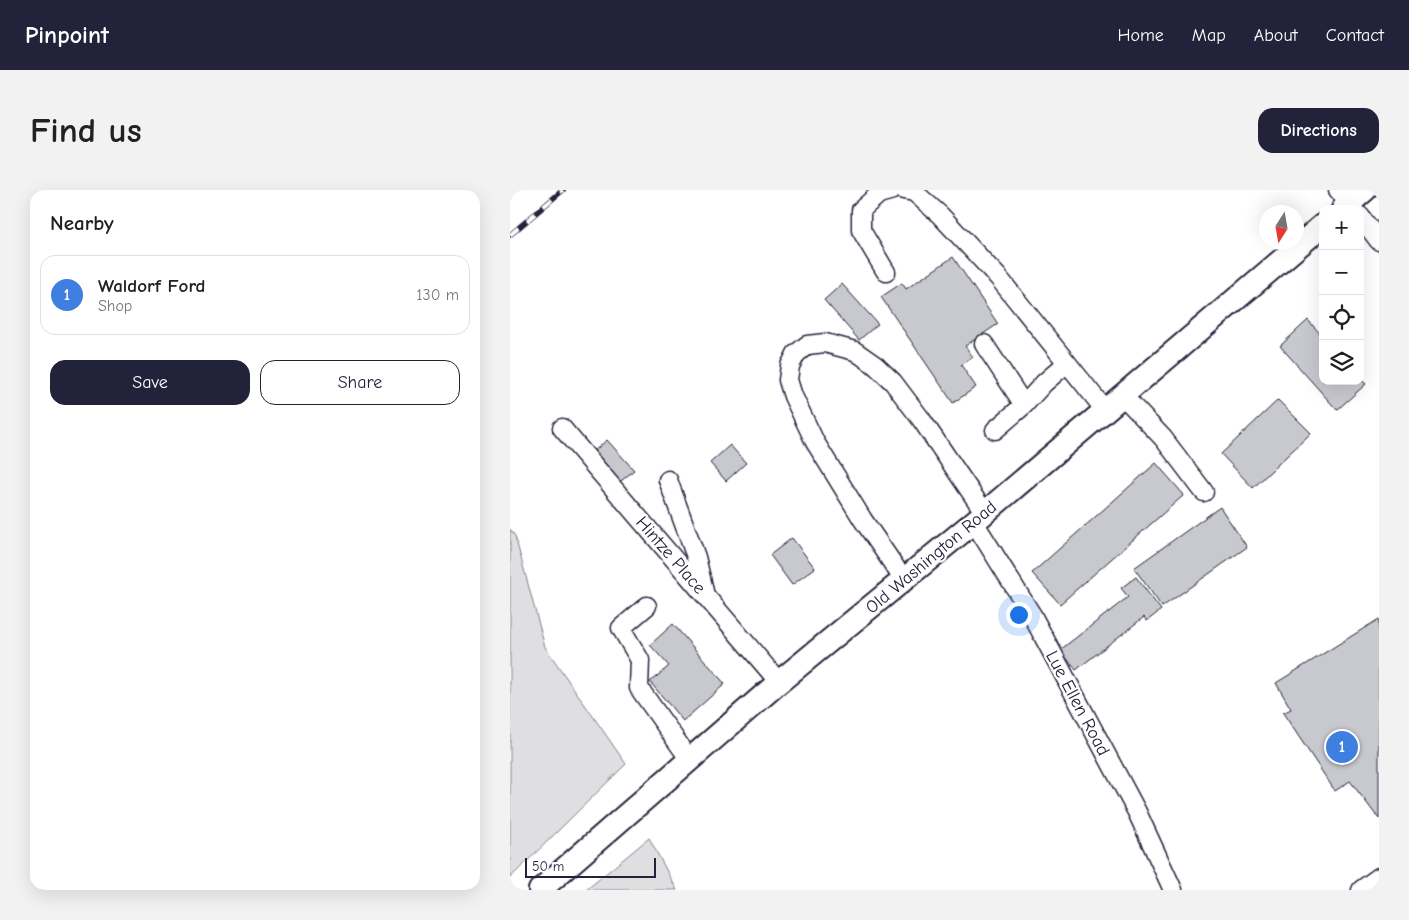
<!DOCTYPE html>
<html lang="en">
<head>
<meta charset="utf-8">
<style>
  :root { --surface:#fff; --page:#f2f2f2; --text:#202124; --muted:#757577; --line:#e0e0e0; --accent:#22223b }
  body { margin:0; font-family:"Comic Neue",sans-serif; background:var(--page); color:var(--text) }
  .controls { position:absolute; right:15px; top:15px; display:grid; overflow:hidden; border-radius:10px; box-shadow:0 5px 20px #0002 }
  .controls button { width:45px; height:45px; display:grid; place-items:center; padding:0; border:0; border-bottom:1px solid var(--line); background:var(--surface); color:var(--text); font:25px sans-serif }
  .compass { position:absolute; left:749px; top:15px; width:45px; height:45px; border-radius:50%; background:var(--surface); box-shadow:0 5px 20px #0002; rotate:191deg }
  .scale { position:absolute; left:15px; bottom:12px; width:131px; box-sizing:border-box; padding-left:5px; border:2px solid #22223b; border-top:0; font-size:14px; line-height:18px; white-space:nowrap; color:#22223b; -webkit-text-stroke:4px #fff; paint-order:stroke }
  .you { position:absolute; left:508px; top:424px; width:18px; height:18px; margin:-12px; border:4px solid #fff; border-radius:50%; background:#1a73e8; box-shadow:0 0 0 8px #1a73e833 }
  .badge { display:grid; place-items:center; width:32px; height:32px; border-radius:50%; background:var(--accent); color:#fff; font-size:16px; font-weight:700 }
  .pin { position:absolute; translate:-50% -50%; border:2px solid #fff; box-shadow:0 1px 5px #0006 }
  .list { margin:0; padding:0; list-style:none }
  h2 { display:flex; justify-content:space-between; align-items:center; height:65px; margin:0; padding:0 20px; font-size:21px }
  h2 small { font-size:16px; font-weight:400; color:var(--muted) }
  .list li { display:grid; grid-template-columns:32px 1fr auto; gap:15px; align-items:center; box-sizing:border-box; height:80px; margin:0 10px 10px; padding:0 10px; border:1px solid var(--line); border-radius:15px }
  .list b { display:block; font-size:19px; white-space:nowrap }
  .list p { margin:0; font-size:16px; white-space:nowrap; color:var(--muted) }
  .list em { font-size:16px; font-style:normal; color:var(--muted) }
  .actions { display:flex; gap:10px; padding:15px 20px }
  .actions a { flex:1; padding:11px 0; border:1px solid var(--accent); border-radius:15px; text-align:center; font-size:18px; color:var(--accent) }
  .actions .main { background:var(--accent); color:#fff }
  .icon { flex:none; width:28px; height:28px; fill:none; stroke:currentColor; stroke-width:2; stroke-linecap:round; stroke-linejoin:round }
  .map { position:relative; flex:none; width:869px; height:700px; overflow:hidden; border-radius:15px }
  header { display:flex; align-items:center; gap:30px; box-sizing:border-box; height:70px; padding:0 25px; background:var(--accent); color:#fff }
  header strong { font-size:24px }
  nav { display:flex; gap:28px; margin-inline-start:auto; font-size:18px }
  .intro { display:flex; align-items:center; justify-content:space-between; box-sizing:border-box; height:120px; padding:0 30px }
  h1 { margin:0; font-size:35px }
  .button { padding:12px 22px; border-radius:15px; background:var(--accent); color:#fff; font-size:18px; font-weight:700 }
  main { display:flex; gap:30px; padding:0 30px }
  aside { flex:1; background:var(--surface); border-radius:15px; box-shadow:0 5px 20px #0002 }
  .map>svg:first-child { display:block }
</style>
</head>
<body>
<header>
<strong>Pinpoint</strong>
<nav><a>Home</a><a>Map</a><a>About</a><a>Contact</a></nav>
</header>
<div class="intro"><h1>Find us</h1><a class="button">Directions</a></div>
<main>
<aside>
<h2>Nearby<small></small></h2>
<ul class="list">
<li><span class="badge" style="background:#3f7fe0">1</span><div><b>Waldorf Ford</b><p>Shop</p></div><em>130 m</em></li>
</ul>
<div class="actions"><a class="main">Save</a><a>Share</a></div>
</aside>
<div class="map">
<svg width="869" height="700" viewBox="0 0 869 700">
  <rect width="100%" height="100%" fill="#fff"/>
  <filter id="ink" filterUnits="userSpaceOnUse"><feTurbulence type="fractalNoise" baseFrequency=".02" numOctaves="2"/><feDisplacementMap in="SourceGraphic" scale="10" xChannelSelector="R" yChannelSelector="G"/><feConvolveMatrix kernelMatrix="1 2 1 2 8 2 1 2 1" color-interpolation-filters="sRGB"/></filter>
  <g filter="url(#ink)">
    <g fill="#dfdfe2" stroke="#80808e">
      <polygon points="0,339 5,346 35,457 116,574 0,688"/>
      <polygon points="139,648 167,700 76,700"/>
    </g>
    <g fill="#c8c8cf" stroke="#22223b">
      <polygon points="443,67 488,134 455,156 463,167 451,175 466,197 443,213 371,107 392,93 396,99"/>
      <polygon points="332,94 368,134 349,150 314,110"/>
      <polygon points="798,130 813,147 813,191 850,191 850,189 856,194 827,220 770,156"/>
      <polygon points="768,210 801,243 743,298 711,264"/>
      <polygon points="97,250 124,280 110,292 83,262"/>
      <polygon points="220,255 236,273 216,291 200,273"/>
      <polygon points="646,273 674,305 550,414 522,383"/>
      <polygon points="710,317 737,357 652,417 624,378"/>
      <polygon points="282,348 305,378 282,395 260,365"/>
      <polygon points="626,387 651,420 637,431 634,427 566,480 550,460 618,407 611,398"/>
      <polygon points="869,429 869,629 840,591 825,601 773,523 781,519 766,493"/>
      <polygon points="163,434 215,494 173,531 140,492 159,476 140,455"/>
    </g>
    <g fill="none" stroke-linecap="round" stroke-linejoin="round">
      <g stroke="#22223b" stroke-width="21">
        <g id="minor">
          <polyline points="393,0 404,2 430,25 488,87 595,220"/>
          <polyline points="828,0 844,19"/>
          <polyline points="850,26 869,51"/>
          <polyline points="376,82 351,40 351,20 369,4 383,0"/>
          <polyline points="474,154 514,215"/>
          <polyline points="613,206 653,248 694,302"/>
          <polyline points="52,238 269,492"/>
          <polyline points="485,240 514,215 534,193 557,173"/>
          <polyline points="158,290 186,367 194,401"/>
          <polyline points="464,332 522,425 627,622 663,700"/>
          <polyline points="394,390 353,330 305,252 283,206 278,190 280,176 286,164 297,155 315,153 345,161 365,175 383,192 411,229 475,323"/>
          <polyline points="137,416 111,438 130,470 129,498 180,570"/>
          <polyline points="851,700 869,687"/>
        </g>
      </g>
      <g stroke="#22223b" stroke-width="26">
        <g id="major">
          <polyline points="833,19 855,0"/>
          <polyline points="30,700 269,492 464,332 813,35"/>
        </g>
      </g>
      <use href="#minor" stroke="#fff" stroke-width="18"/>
      <use href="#major" stroke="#fff" stroke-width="22"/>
      <g stroke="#22223b" stroke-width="5.5">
        <polyline id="rail" points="0,45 53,0"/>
      </g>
      <use href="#rail" stroke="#fff" stroke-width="4" stroke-dasharray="11" stroke-linecap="butt"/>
    </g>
  </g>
  <g text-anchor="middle" stroke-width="4.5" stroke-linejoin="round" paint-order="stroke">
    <g font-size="18" fill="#22223b" stroke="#fff">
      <text transform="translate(161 365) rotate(49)" y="6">Hintze Place</text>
      <text transform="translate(421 367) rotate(-40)" y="6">Old Washington Road</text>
      <text transform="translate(568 513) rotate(62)" y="6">Lue Ellen Road</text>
    </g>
  </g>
</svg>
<div class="controls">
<button>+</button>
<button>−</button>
<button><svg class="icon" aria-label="locate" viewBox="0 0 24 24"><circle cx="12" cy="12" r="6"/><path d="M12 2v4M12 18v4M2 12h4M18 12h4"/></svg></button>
<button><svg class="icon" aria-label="layers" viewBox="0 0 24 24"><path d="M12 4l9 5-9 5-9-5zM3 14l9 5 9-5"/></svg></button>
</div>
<svg class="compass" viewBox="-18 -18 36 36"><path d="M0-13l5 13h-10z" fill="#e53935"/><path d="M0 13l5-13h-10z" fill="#757577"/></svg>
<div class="scale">50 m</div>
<div class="you"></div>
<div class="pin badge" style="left:832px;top:557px;background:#3f7fe0">1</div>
</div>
</main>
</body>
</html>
